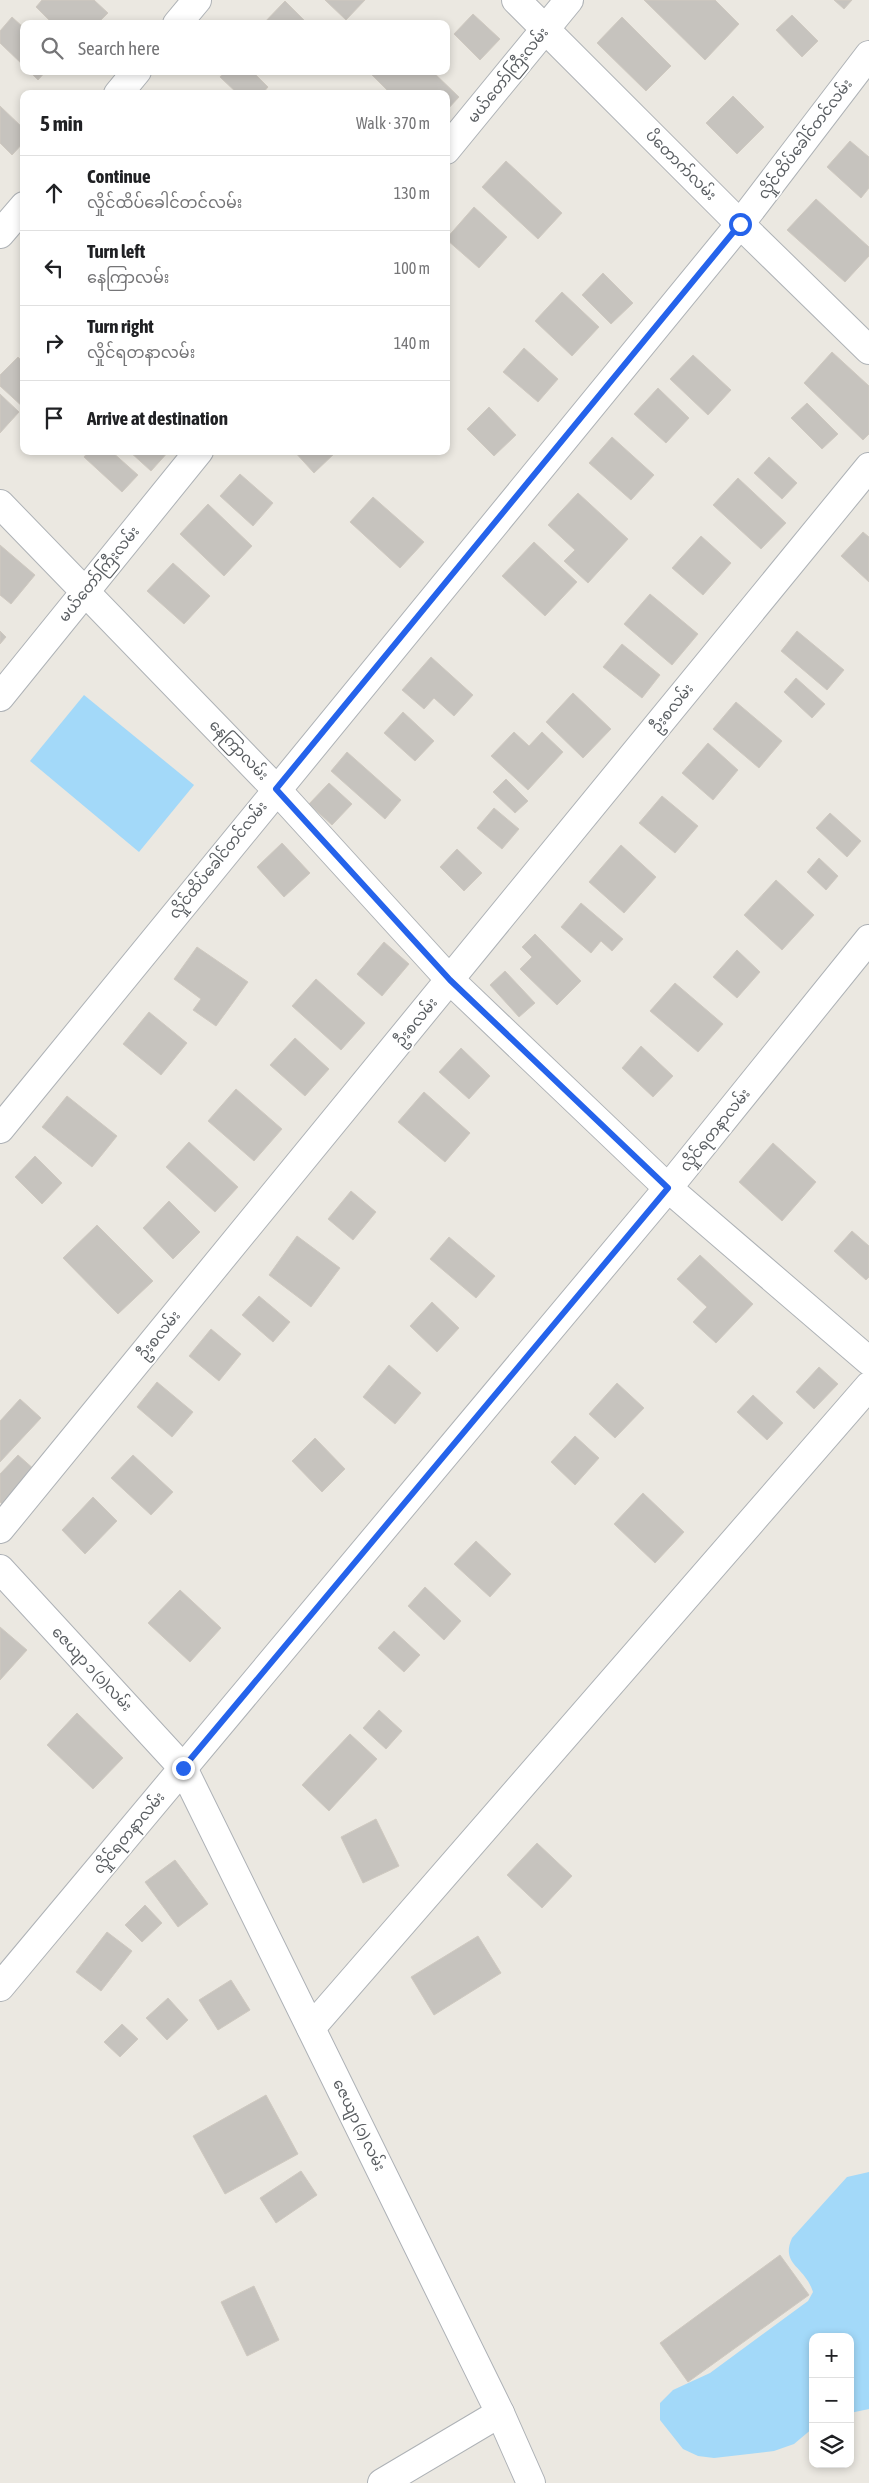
<!DOCTYPE html>
<html lang="en">
<head>
<meta charset="utf-8">
<style>
  :root { --surface:#fff; --page:#f6f6f6; --text:#202124; --muted:#757577; --line:#e0e0e0 }
  body { margin:0; font-family:"Asap Condensed","Noto Sans Myanmar",sans-serif; background:var(--page); color:var(--text) }
  .controls { position:absolute; right:15px; bottom:15px; display:grid; overflow:hidden; border-radius:10px; box-shadow:0 2px 8px #0003 }
  .controls button { width:45px; height:45px; display:grid; place-items:center; padding:0; border:0; border-bottom:1px solid var(--line); background:var(--surface); color:var(--text); font:25px sans-serif }
  .stop { position:absolute; width:15px; height:15px; margin:-11px; border:4px solid #2563eb; border-radius:50%; background:#fff }
  .stop.end { background:#2563eb; border-color:#fff; box-shadow:0 1px 5px #0008 }
  .list { margin:0; padding:0; list-style:none }
  h2 { display:flex; justify-content:space-between; align-items:center; height:65px; margin:0; padding:0 20px; font-size:21px }
  h2 small { font-size:16px; font-weight:400; color:var(--muted) }
  .list li { display:grid; grid-template-columns:32px 1fr auto; gap:15px; align-items:center; box-sizing:border-box; height:75px; padding:0 20px; border-top:1px solid var(--line) }
  .list b { display:block; font-size:19px; white-space:nowrap }
  .list p { margin:0; font-size:16px; white-space:nowrap; color:var(--muted) }
  .list em { font-size:16px; font-style:normal; color:var(--muted) }
  .icon { flex:none; width:28px; height:28px; fill:none; stroke:currentColor; stroke-width:2; stroke-linecap:round; stroke-linejoin:round }
  .map { position:relative; flex:none; width:869px; height:2483px; overflow:hidden }
  .search { position:absolute; background:var(--surface); box-shadow:0 2px 8px #0003; left:20px; top:20px; width:430px; height:55px; display:flex; align-items:center; gap:12px; box-sizing:border-box; padding:0 18px; border-radius:10px; color:var(--muted); font-size:19px }
  .panel { position:absolute; background:var(--surface); box-shadow:0 2px 8px #0003; left:20px; top:90px; width:430px; height:365px; border-radius:10px }
  .map>svg:first-child { display:block }
</style>
</head>
<body>
<div class="map">
<svg width="869" height="2483" viewBox="0 0 869 2483">
  <rect width="100%" height="100%" fill="#ebe8e1"/>
  <g fill="#a3d9f9">
    <polygon points="84,695 194,785 139,852 30,761"/>
    <path d="M869,2172V2409L850,2413V2337H813V2428L794,2444L774,2451L714,2458L698,2456L683,2449L660,2420V2403L673,2390L710,2373L808,2301L813,2292C805,2266 780,2265 792,2238L847,2177Z"/>
  </g>
  <g fill="#c6c3be" stroke="#cfc9c0">
    <polygon points="42,0 94,0 108,13 97,24 53,24 36,7"/>
    <polygon points="325,0 365,0 346,20"/>
    <polygon points="644,0 715,0 739,24 705,60"/>
    <polygon points="834,0 852,0 844,9"/>
    <polygon points="285,1 308,24 263,24"/>
    <polygon points="473,14 500,39 480,60 454,34"/>
    <polygon points="792,15 818,41 802,57 776,30"/>
    <polygon points="12,17 24,28 24,66 0,43 0,31"/>
    <polygon points="622,17 671,66 646,91 597,43"/>
    <polygon points="29,71 46,71 38,80"/>
    <polygon points="225,71 252,71 268,87 262,94 238,94 220,77"/>
    <polygon points="368,71 432,71 459,97 446,111 446,94 391,94"/>
    <polygon points="733,96 764,127 737,154 706,123"/>
    <polygon points="0,106 24,129 24,142 12,155 0,143"/>
    <polygon points="850,141 869,157 869,188 861,198 827,167"/>
    <polygon points="506,161 562,213 538,239 482,187"/>
    <polygon points="816,199 869,247 869,256 845,282 787,230"/>
    <polygon points="474,207 507,237 479,268 446,239"/>
    <polygon points="603,273 633,303 611,324 582,295"/>
    <polygon points="562,292 599,327 572,356 535,321"/>
    <polygon points="524,348 558,379 538,402 503,372"/>
    <polygon points="832,352 869,386 869,434 863,440 804,383"/>
    <polygon points="693,355 731,390 708,415 670,379"/>
    <polygon points="18,357 24,363 24,408 0,386 0,375"/>
    <polygon points="658,388 689,418 666,443 634,414"/>
    <polygon points="0,394 19,412 0,433"/>
    <polygon points="807,403 838,434 822,449 791,418"/>
    <polygon points="489,407 516,435 494,456 467,429"/>
    <polygon points="612,437 654,475 631,500 589,463"/>
    <polygon points="89,451 111,451 138,475 122,492 84,457"/>
    <polygon points="129,451 169,451 151,471"/>
    <polygon points="294,451 337,451 314,473"/>
    <polygon points="769,457 797,483 782,499 754,473"/>
    <polygon points="240,474 273,503 253,526 220,496"/>
    <polygon points="738,478 786,523 761,549 713,505"/>
    <polygon points="578,493 628,539 588,583 564,561 575,550 548,525"/>
    <polygon points="373,497 424,542 400,568 350,522"/>
    <polygon points="208,504 252,546 224,576 180,534"/>
    <polygon points="863,532 869,537 869,582 841,556"/>
    <polygon points="701,536 731,563 703,595 672,568"/>
    <polygon points="534,542 577,582 545,616 502,576"/>
    <polygon points="0,545 35,575 11,604 0,595"/>
    <polygon points="173,563 210,596 184,624 147,591"/>
    <polygon points="650,594 698,634 672,665 624,624"/>
    <polygon points="0,631 6,637 0,644"/>
    <polygon points="797,631 844,670 827,690 781,651"/>
    <polygon points="622,644 660,675 642,698 603,667"/>
    <polygon points="431,657 473,695 454,716 434,698 424,709 402,690"/>
    <polygon points="796,678 825,704 812,718 784,692"/>
    <polygon points="573,693 611,729 583,758 546,722"/>
    <polygon points="736,702 782,741 759,768 713,729"/>
    <polygon points="403,712 434,741 415,761 384,733"/>
    <polygon points="514,732 529,746 542,732 563,752 528,790 491,756"/>
    <polygon points="708,743 738,770 713,800 682,773"/>
    <polygon points="347,752 401,800 385,819 331,771"/>
    <polygon points="506,779 528,801 515,813 493,792"/>
    <polygon points="329,783 352,804 332,825 309,804"/>
    <polygon points="662,796 698,826 675,853 639,823"/>
    <polygon points="494,808 519,829 502,849 477,828"/>
    <polygon points="830,813 861,841 847,857 816,828"/>
    <polygon points="282,843 310,873 284,897 257,867"/>
    <polygon points="621,845 656,877 624,913 589,882"/>
    <polygon points="457,849 482,873 464,891 440,867"/>
    <polygon points="819,858 838,876 826,890 807,872"/>
    <polygon points="776,880 814,915 782,950 744,915"/>
    <polygon points="581,903 623,939 612,951 601,941 591,953 561,927"/>
    <polygon points="535,934 581,981 557,1005 520,969 532,957 522,947"/>
    <polygon points="384,942 409,964 382,996 357,974"/>
    <polygon points="197,947 248,982 216,1026 193,1010 201,999 174,979"/>
    <polygon points="737,950 760,972 737,998 713,977"/>
    <polygon points="505,971 535,1003 519,1017 490,985"/>
    <polygon points="316,979 365,1023 341,1050 292,1006"/>
    <polygon points="675,983 723,1024 698,1052 650,1011"/>
    <polygon points="149,1012 187,1043 161,1075 123,1044"/>
    <polygon points="295,1038 329,1069 305,1096 270,1065"/>
    <polygon points="641,1046 673,1076 653,1097 622,1068"/>
    <polygon points="461,1048 490,1076 469,1099 439,1072"/>
    <polygon points="236,1089 282,1129 254,1161 208,1121"/>
    <polygon points="424,1092 470,1133 445,1162 398,1122"/>
    <polygon points="67,1096 117,1136 92,1167 42,1127"/>
    <polygon points="189,1142 238,1187 215,1212 166,1167"/>
    <polygon points="773,1143 816,1182 782,1221 739,1182"/>
    <polygon points="35,1156 62,1183 42,1204 15,1177"/>
    <polygon points="351,1191 376,1212 353,1240 328,1219"/>
    <polygon points="169,1201 200,1232 173,1259 143,1228"/>
    <polygon points="97,1225 153,1281 118,1314 63,1258"/>
    <polygon points="852,1231 869,1246 869,1277 866,1280 834,1251"/>
    <polygon points="297,1236 340,1268 311,1307 269,1275"/>
    <polygon points="449,1237 495,1276 476,1298 430,1259"/>
    <polygon points="700,1255 753,1304 716,1343 693,1322 707,1307 677,1279"/>
    <polygon points="259,1296 290,1322 273,1342 242,1315"/>
    <polygon points="432,1302 459,1328 437,1352 410,1326"/>
    <polygon points="211,1329 241,1354 219,1381 189,1356"/>
    <polygon points="389,1365 421,1393 395,1424 363,1397"/>
    <polygon points="819,1367 838,1384 814,1409 796,1392"/>
    <polygon points="157,1382 193,1412 172,1437 137,1407"/>
    <polygon points="617,1383 644,1408 615,1438 589,1414"/>
    <polygon points="753,1395 783,1423 767,1440 737,1412"/>
    <polygon points="20,1399 41,1418 0,1462 0,1421"/>
    <polygon points="575,1436 599,1458 575,1485 551,1462"/>
    <polygon points="315,1438 345,1469 322,1492 292,1461"/>
    <polygon points="18,1455 36,1471 4,1506 0,1502 0,1474"/>
    <polygon points="133,1455 173,1492 151,1515 111,1478"/>
    <polygon points="643,1493 684,1532 655,1563 614,1524"/>
    <polygon points="93,1497 117,1521 85,1554 62,1530"/>
    <polygon points="476,1541 511,1574 490,1597 454,1564"/>
    <polygon points="425,1587 461,1621 444,1640 408,1606"/>
    <polygon points="180,1590 221,1628 190,1662 148,1623"/>
    <polygon points="0,1627 27,1650 0,1680"/>
    <polygon points="394,1631 420,1655 404,1672 378,1648"/>
    <polygon points="379,1710 402,1731 386,1749 363,1728"/>
    <polygon points="77,1713 123,1758 93,1789 47,1745"/>
    <polygon points="350,1734 377,1759 329,1811 302,1785"/>
    <polygon points="376,1819 399,1866 363,1883 341,1837"/>
    <polygon points="537,1843 572,1876 542,1908 507,1875"/>
    <polygon points="175,1860 208,1904 178,1927 145,1882"/>
    <polygon points="145,1905 162,1923 142,1942 125,1925"/>
    <polygon points="107,1932 132,1951 101,1991 76,1972"/>
    <polygon points="478,1936 501,1973 434,2015 411,1977"/>
    <polygon points="231,1980 250,2010 218,2030 199,2000"/>
    <polygon points="168,1998 188,2020 167,2040 146,2018"/>
    <polygon points="122,2024 138,2039 120,2057 104,2042"/>
    <polygon points="266,2095 298,2154 225,2194 193,2136"/>
    <polygon points="301,2171 317,2195 276,2223 260,2198"/>
    <polygon points="780,2255 809,2295 688,2382 660,2343"/>
    <polygon points="254,2286 279,2340 247,2356 221,2302"/>
  </g>
  <g fill="none" stroke-linecap="round" stroke-linejoin="round">
    <g stroke="#aeb2b6" stroke-width="30">
      <g id="street">
        <polyline points="516,0 740,224 869,350"/>
        <polyline points="177,24 197,0"/>
        <polyline points="118,94 137,71"/>
        <polyline points="446,150 569,0"/>
        <polyline points="0,234 24,206"/>
        <polyline points="0,504 276,789 450,980 668,1188 869,1361"/>
        <polyline points="0,697 199,451"/>
        <polyline points="0,1129 740,224 869,55"/>
        <polyline points="0,1529 869,467"/>
        <polyline points="0,1987 668,1188 869,939"/>
        <polyline points="311,2028 869,1386"/>
        <polyline points="382,2483 500,2413"/>
      </g>
    </g>
    <g stroke="#adb1b6" stroke-width="30">
      <polyline id="secondary" points="0,1569 183,1768 500,2413 531,2483"/>
    </g>
    <use href="#street" stroke="#fff" stroke-width="28"/>
    <use href="#secondary" stroke="#fff" stroke-width="28"/>
  </g>
  <g fill="none" stroke-linecap="round" stroke-linejoin="round">
    <polyline stroke="#2563eb" stroke-width="6" points="183,1768 668,1188 450,980 276,789 740,224"/>
  </g>
  <g text-anchor="middle" stroke-width="4" stroke-linejoin="round" paint-order="stroke">
    <g font-size="15" fill="#595d61" stroke="#fff">
      <text transform="translate(508 75) rotate(-51)" y="5">မယ်တော်ကြီးလမ်း</text>
      <text transform="translate(805 139) rotate(-53)" y="5">လှိုင်ထိပ်ခေါင်တင်လမ်း</text>
      <text transform="translate(681 165) rotate(45)" y="5">ပိတောက်လမ်း</text>
      <text transform="translate(99 574) rotate(-51)" y="5">မယ်တော်ကြီးလမ်း</text>
      <text transform="translate(672 708) rotate(-51)" y="5">ဦးစလမ်း</text>
      <text transform="translate(239 750) rotate(46)" y="5">နေကြာလမ်း</text>
      <text transform="translate(218 860) rotate(-51)" y="5">လှိုင်ထိပ်ခေါင်တင်လမ်း</text>
      <text transform="translate(416 1022) rotate(-51)" y="5">ဦးစလမ်း</text>
      <text transform="translate(715 1130) rotate(-51)" y="5">လှိုင်ရတနာလမ်း</text>
      <text transform="translate(159 1335) rotate(-51)" y="5">ဦးစလမ်း</text>
      <text transform="translate(92 1669) rotate(47)" y="5">ဇေယျာ ၁ (၁)လမ်း</text>
      <text transform="translate(129 1833) rotate(-50)" y="5">လှိုင်ရတနာလမ်း</text>
      <text transform="translate(359 2125) rotate(64)" y="5">ဇေယျာ (၁) လမ်း</text>
    </g>
  </g>
</svg>
<div class="controls">
<button>+</button>
<button>−</button>
<button><svg class="icon" aria-label="layers" viewBox="0 0 24 24"><path d="M12 4l9 5-9 5-9-5zM3 14l9 5 9-5"/></svg></button>
</div>
<div class="stop" style="left:740px;top:224px"></div>
<div class="stop end" style="left:183px;top:1768px"></div>
<div class="search"><svg class="icon" aria-label="search" viewBox="0 0 24 24"><circle cx="10" cy="10" r="6"/><path d="M15 15l6 6"/></svg>Search here</div>
<section class="panel">
<h2>5 min<small>Walk · 370 m</small></h2>
<ul class="list">
<li><svg class="icon" aria-label="ahead" viewBox="0 0 24 24"><path d="M12 20V5M6 11l6-6 6 6"/></svg><div><b>Continue</b><p>လှိုင်ထိပ်ခေါင်တင်လမ်း</p></div><em>130 m</em></li>
<li><svg class="icon" aria-label="left" viewBox="0 0 24 24"><path d="M17 20v-9H6M10 6l-5 5 5 5"/></svg><div><b>Turn left</b><p>နေကြာလမ်း</p></div><em>100 m</em></li>
<li><svg class="icon" aria-label="right" viewBox="0 0 24 24"><path d="M7 20v-9h11M14 6l5 5-5 5"/></svg><div><b>Turn right</b><p>လှိုင်ရတနာလမ်း</p></div><em>140 m</em></li>
<li><svg class="icon" aria-label="arrive" viewBox="0 0 24 24"><path d="M6 21V4h12l-3 4 3 4H6"/></svg><div><b>Arrive at destination</b></div></li>
</ul>
</section>
</div>
</body>
</html>
